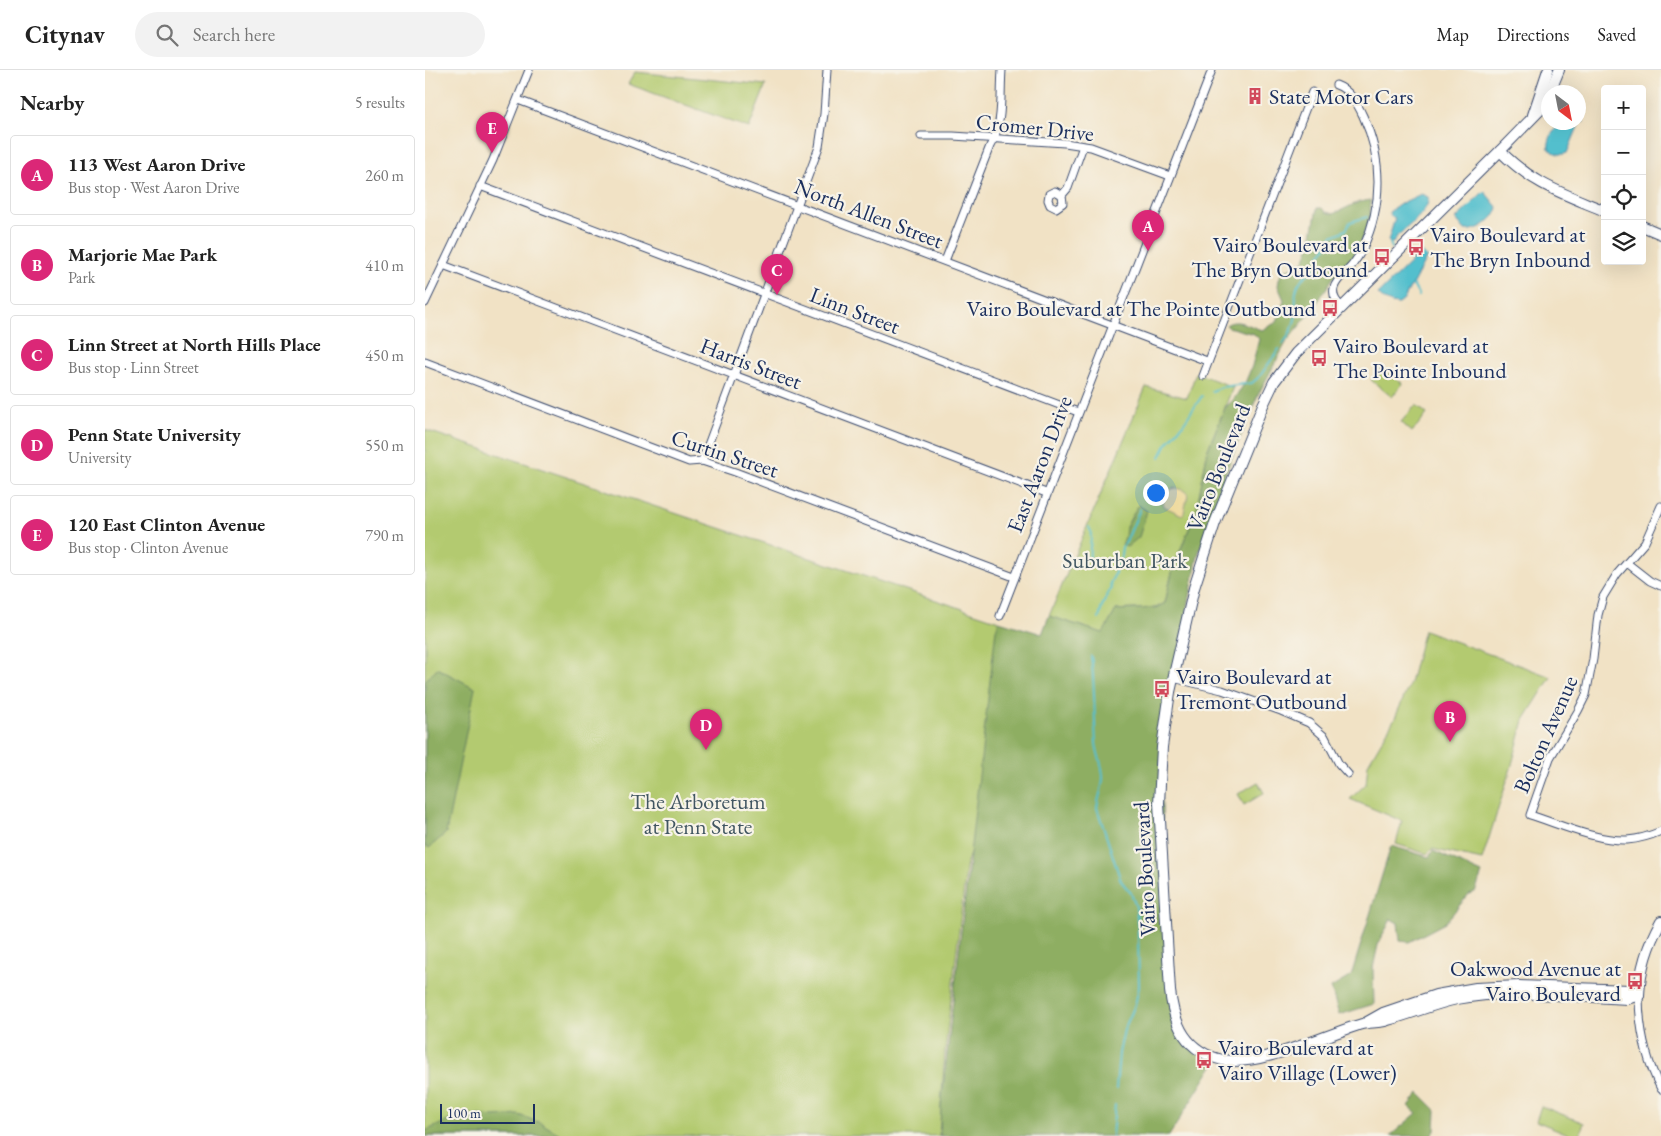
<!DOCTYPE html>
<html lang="en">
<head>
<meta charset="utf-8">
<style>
  :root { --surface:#fff; --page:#f2f2f2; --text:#222; --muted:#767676; --line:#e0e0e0; --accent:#db2777 }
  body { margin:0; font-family:"EB Garamond",serif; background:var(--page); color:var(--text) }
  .controls { position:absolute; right:15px; top:15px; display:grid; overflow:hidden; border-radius:5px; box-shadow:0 5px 20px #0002 }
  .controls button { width:45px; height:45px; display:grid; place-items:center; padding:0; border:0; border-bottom:1px solid var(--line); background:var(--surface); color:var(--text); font:25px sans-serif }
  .compass { position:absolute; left:1116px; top:15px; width:45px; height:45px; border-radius:50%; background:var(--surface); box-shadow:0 5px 20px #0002; rotate:148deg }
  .scale { position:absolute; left:15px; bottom:12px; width:95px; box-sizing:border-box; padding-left:5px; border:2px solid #1b2f5e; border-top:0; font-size:14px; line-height:18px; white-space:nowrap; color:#1b2f5e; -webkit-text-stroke:4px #f7f3e8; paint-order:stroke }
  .you { position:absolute; left:730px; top:422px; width:18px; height:18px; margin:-12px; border:4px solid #fff; border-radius:50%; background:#1a73e8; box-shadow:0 0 0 8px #1a73e833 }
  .badge { display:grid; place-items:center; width:32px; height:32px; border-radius:50%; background:var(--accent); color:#fff; font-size:16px; font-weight:700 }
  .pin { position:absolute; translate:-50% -41px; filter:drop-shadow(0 1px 2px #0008) }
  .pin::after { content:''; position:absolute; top:26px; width:18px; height:15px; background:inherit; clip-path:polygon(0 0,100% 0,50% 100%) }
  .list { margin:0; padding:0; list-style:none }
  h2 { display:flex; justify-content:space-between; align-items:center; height:65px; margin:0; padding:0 20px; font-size:21px }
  h2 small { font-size:16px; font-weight:400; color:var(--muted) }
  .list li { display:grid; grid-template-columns:32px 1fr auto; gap:15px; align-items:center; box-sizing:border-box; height:80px; margin:0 10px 10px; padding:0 10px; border:1px solid var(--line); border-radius:5px }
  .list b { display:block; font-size:19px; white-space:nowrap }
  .list p { margin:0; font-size:16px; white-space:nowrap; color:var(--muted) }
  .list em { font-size:16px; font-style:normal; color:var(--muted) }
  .icon { flex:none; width:28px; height:28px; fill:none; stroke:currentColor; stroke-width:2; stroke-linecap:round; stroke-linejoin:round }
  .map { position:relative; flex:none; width:1236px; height:1066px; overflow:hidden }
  header { display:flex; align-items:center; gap:30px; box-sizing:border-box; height:70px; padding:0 25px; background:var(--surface); border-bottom:1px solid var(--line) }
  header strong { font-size:24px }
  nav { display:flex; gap:28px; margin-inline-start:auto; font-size:18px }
  .search { width:350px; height:45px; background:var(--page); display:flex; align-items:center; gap:12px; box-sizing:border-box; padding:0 18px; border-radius:28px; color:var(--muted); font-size:19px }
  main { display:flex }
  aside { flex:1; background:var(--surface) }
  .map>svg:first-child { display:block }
</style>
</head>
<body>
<header>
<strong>Citynav</strong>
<div class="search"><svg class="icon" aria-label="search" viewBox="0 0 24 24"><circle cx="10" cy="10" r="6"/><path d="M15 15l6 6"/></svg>Search here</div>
<nav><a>Map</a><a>Directions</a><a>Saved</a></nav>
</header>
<main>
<aside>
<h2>Nearby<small>5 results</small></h2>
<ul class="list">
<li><span class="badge">A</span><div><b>113 West Aaron Drive</b><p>Bus stop · West Aaron Drive</p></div><em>260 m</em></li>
<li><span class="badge">B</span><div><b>Marjorie Mae Park</b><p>Park</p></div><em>410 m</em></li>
<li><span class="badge">C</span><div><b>Linn Street at North Hills Place</b><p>Bus stop · Linn Street</p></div><em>450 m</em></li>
<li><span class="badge">D</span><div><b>Penn State University</b><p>University</p></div><em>550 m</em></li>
<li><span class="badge">E</span><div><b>120 East Clinton Avenue</b><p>Bus stop · Clinton Avenue</p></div><em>790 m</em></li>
</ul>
</aside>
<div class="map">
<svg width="1236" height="1066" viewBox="0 0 1236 1066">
  <rect width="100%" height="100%" fill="#f7f3e8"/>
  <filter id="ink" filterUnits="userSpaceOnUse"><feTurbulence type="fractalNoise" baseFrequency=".02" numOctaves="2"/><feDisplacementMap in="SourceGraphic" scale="10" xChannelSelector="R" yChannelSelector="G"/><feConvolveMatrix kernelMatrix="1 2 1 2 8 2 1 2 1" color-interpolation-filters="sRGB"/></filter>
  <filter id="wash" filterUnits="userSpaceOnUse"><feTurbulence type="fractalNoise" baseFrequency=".0096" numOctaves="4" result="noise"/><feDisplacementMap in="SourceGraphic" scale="20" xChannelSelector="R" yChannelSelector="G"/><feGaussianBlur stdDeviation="1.12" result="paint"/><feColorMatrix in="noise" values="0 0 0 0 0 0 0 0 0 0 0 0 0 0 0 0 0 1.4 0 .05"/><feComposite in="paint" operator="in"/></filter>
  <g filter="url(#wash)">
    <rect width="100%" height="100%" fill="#f1e2c5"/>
    <g fill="#b3ca6f" stroke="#677c66">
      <polygon points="210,2 341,15 324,58 203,14"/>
      <polygon points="957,297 967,308 969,307 977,313 976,316 967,327 946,310"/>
      <polygon points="771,303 808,317 783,379 771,442 748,498 740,533 731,538 691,540 679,564 624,546 721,317 762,328"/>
      <polygon points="991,335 1002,344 987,362 976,352"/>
      <polygon points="0,360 574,551 550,769 542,792 520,982 514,1066 0,1066"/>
      <polygon points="999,560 1126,607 1099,650 1086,698 1057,790 1007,779 1002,784 971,774 977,751 925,729 941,714 943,694 970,648 985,613"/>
      <polygon points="833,712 839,723 819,735 813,724"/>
      <polygon points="1116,1036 1159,1053 1154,1066 1148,1066 1111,1051"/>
    </g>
    <g fill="#8eae62" stroke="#546e60">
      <path d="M946,130L945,146L939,164L928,188L922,196L908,208L886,242L862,271L833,325L800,404L773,485L750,604L735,698L748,944L757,963L793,988L744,1066H515L516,1035L571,559L574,551L617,564L624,546L678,563L691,540L731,538L740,533L748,498L771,442L783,379L800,338L808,330L820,313L827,296L834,269L829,264L803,257L801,255C812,247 826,257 837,260L852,252L859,230L853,216L854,209L857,202L879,191L885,176L892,138H897L901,142L908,144L934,132Z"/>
      <polygon points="713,435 722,441 714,467 702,477 697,475 700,467 701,457"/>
      <polygon points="12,598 50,618 21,763 4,778 0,775 0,611"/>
      <polygon points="966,776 1004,787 1008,781 1057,803 1050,822 1044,824 1020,853 984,872 975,871 973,853 966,849 953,875 948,898 949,934 914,945 906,918 926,906"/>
      <polygon points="994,1023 1011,1040 1010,1061 1006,1066 965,1066 992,1043 984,1036"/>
      <polygon points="45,1044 69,1047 94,1045 116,1053 138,1066 0,1066 0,1061 25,1050"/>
    </g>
    <path fill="#eeda9e" stroke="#84847e" d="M750,418L758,420L763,424L759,443L757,445L740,437L738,434C738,426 742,420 750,418Z"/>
    <g fill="#53bfcd" stroke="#377796">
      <path d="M1154,44L1155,49H1158L1159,52H1155L1142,83C1135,86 1129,83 1124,79C1122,69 1130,55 1141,52C1144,52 1150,52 1154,52Z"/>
      <path d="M1059,121L1073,138C1069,150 1053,162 1040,160L1031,149Z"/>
      <path d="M996,124L1003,127C1006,140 981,158 972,166L969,172L966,173L963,171L970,148L965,146L964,142L977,133Z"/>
      <path d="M996,182L1002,187L986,217H985L979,230L974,234C966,234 958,230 953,224Z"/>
    </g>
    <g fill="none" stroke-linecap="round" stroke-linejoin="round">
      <g stroke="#53bfcd" stroke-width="2">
        <polyline points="965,173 967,178"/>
        <polyline points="988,215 994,226"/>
        <path d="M858,274C865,265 871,252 871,241C871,230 868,221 876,210C879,206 886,202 891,199L895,185L901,178L899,175L906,176L905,170L907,166L921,160L925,152L942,147"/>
        <polyline points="787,321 797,317 827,313 835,306 854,279"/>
        <polyline points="735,387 741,375 758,354 777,326"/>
        <path d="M664,457C669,466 663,477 665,488"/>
        <polyline points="674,549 677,536 686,518 685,513 690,504 690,496 695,492 697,477 701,472 715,439"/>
        <path d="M666,586C670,615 669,644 671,673C672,684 678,696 678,707C678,718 673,727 672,738L696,811L706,823L711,837L713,860L714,917L710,935L699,960L694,983L691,1019"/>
        <polyline points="687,1066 690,1035"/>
      </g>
    </g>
  </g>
  <g filter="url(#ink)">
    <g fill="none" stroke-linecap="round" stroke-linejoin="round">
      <g stroke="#3b4a6d" stroke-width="9">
        <g id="street">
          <path d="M911,15C925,20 932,33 938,46C958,89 958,135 938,178C935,184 932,189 928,194C923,201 911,209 909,218C907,227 912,232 918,238"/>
          <polyline points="93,30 782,291"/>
          <polyline points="496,66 528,66 640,73 666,77 745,106"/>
          <polyline points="55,116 653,342"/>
          <polyline points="637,125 630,121 624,124 623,130 625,135 631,138 638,133 637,125 643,118 658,76"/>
          <path d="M520,191L565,76C579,53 575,26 577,0"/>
          <polyline points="18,195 621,423"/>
          <polyline points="0,233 68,90 104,0"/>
          <polyline points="0,292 264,392 277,391 310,402 589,507"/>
          <polyline points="778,306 887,22"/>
          <polyline points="277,391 394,77 399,44 402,0"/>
          <path d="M1236,436L1220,472L1192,504L1178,527L1173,545L1168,589L1161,625L1153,641L1125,688L1105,745C1134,754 1171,771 1202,770C1214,769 1225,766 1236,761"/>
          <polyline points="1202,493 1225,511 1236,516"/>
          <polyline points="575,546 787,0"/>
          <polyline points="748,608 797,620 856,641 884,653 900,667 914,694 923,704"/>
          <path d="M1214,925C1214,958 1221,990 1236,1019"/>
        </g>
      </g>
      <g stroke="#3b4a6d" stroke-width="12">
        <g id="secondary">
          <polyline points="1125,22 1134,0"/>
          <path d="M1124,27L1117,38L1075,81L871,283L849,312L838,335L790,453L769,518L745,622L737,677L734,733L745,921C749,955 761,982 798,990C836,997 899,965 937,954C945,952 954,953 963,950C986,944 1008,934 1032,929C1086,918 1147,927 1202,929L1214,925"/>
          <polyline points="1108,45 1123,0"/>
          <path d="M1075,81C1109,115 1137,123 1180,141"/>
          <polyline points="1217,156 1236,164"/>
          <path d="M1214,925C1215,899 1223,874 1236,851"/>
          <polyline points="942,952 958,943 1011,925 1051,918 1094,916 1205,920 1214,925"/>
        </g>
      </g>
      <use href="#street" stroke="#fff" stroke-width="7"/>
      <use href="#secondary" stroke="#fff" stroke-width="10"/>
    </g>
  </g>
  <defs>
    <g id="building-bare" transform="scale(1.35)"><path d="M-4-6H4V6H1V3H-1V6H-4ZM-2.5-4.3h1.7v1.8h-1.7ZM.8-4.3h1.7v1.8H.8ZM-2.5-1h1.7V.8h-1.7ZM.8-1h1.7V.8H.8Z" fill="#d1495b" stroke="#f7f3e8" stroke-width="2.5" paint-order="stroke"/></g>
    <g id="bus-bare" transform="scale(1.35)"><path d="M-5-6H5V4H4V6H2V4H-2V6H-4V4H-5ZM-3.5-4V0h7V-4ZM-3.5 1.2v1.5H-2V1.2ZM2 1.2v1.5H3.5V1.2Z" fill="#d1495b" stroke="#f7f3e8" stroke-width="2.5" paint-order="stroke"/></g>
  </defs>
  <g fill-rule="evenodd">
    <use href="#building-bare" x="830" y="26"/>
    <use href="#bus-bare" x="991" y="177"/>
    <use href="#bus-bare" x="957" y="187"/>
    <use href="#bus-bare" x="905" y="238"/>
    <use href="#bus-bare" x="894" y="288"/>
    <use href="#bus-bare" x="737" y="619"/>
    <use href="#bus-bare" x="1210" y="911"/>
    <use href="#bus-bare" x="779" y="990"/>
  </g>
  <g text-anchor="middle" stroke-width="4.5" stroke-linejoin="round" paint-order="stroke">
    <g font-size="22" fill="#1b2f5e" stroke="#f7f3e8" text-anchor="start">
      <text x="844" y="34">State Motor Cars</text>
      <text x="1005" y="172">Vairo Boulevard at<tspan x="1005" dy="25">The Bryn Inbound</tspan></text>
      <text x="943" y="182" text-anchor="end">Vairo Boulevard at<tspan x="943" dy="25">The Bryn Outbound</tspan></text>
      <text x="891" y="246" text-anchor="end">Vairo Boulevard at The Pointe Outbound</text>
      <text x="908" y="283">Vairo Boulevard at<tspan x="908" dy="25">The Pointe Inbound</tspan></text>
      <text x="751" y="614">Vairo Boulevard at<tspan x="751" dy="25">Tremont Outbound</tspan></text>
      <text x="1196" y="906" text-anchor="end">Oakwood Avenue at<tspan x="1196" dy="25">Vairo Boulevard</tspan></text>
      <text x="793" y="985">Vairo Boulevard at<tspan x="793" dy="25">Vairo Village (Lower)</tspan></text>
    </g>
    <g font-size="22" fill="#1b2f5e" stroke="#f7f3e8">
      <text transform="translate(610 57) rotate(6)" y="8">Cromer Drive</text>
      <text transform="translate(444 143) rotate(21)" y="8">North Allen Street</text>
      <text transform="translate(430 240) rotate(21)" y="8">Linn Street</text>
      <text transform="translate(326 293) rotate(21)" y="8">Harris Street</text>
      <text transform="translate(300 383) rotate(18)" y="8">Curtin Street</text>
      <text transform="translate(614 394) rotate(-69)" y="8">East Aaron Drive</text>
      <text transform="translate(793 397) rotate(-68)" y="8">Vairo Boulevard</text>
      <text transform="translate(1120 664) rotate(-66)" y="8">Bolton Avenue</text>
      <text transform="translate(719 799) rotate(-93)" y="8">Vairo Boulevard</text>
    </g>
    <g font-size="22" fill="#415662" stroke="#f7f3e8">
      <text x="700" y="498">Suburban Park</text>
      <text x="273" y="739">The Arboretum<tspan x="273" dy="25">at Penn State</tspan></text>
    </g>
  </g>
</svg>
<div class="controls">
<button>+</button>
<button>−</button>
<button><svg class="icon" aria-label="locate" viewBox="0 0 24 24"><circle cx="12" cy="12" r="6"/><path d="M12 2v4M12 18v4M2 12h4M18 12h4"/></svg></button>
<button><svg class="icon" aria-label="layers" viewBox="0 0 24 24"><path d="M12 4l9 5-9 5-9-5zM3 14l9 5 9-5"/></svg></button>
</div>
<svg class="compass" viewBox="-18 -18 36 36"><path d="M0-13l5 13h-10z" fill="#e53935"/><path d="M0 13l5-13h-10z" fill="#767676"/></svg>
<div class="scale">100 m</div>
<div class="you"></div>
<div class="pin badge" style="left:723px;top:181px">A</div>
<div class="pin badge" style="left:1025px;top:672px">B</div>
<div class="pin badge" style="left:352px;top:225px">C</div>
<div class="pin badge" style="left:281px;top:680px">D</div>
<div class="pin badge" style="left:67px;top:83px">E</div>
</div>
</main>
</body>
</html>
